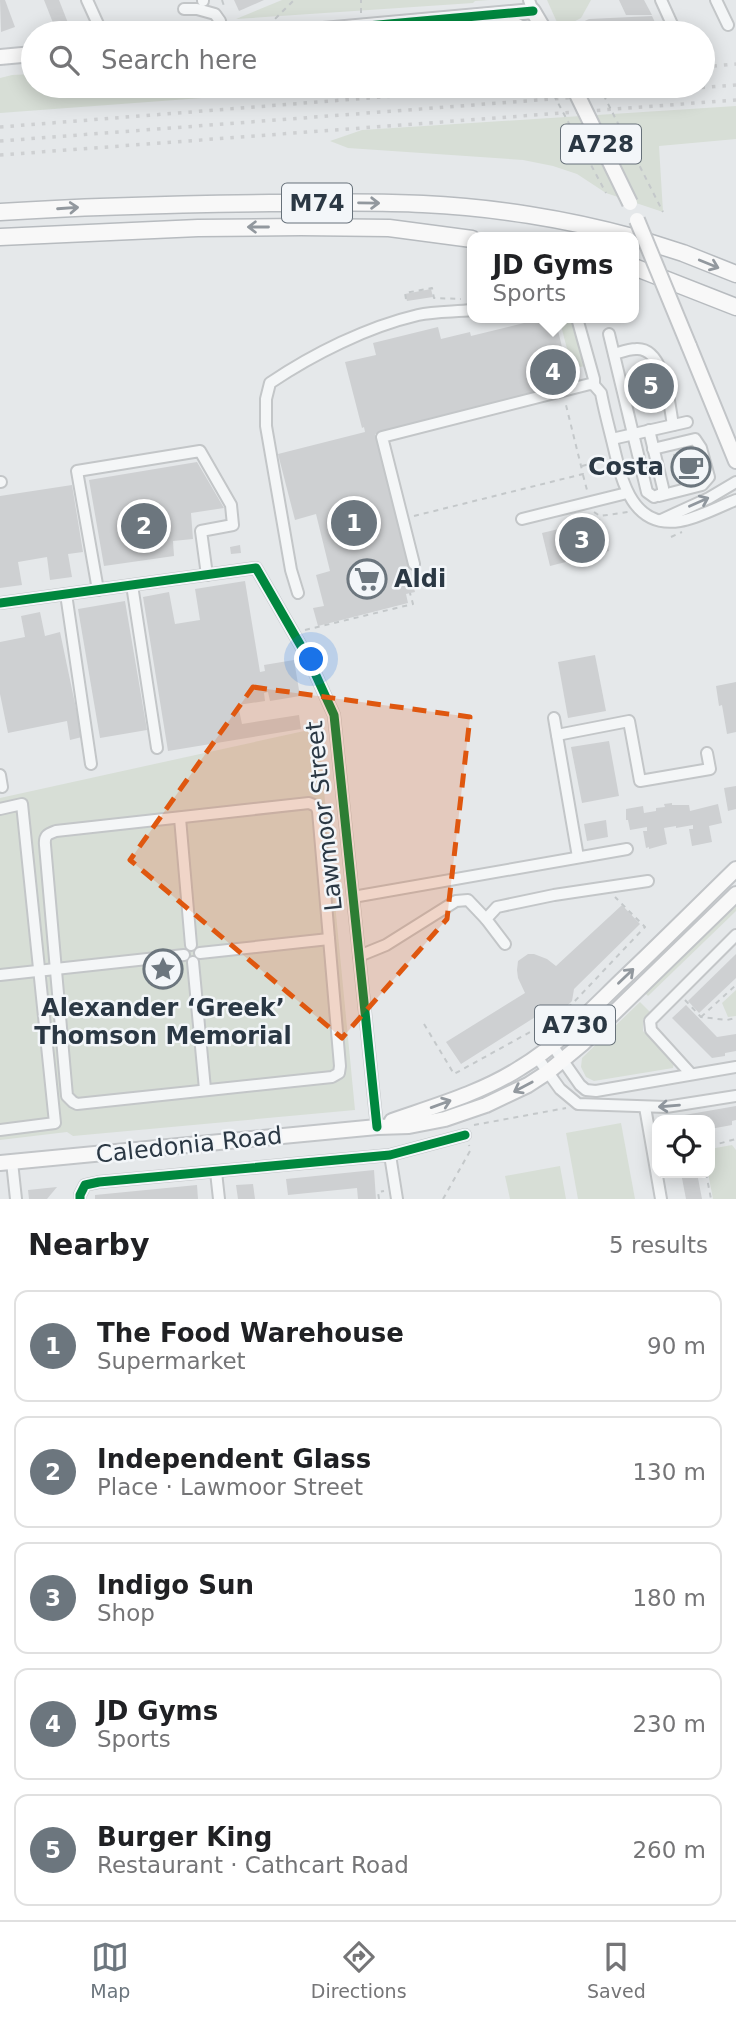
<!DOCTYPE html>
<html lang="en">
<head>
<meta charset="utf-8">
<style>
  :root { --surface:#fff; --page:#f6f6f6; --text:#202124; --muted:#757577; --line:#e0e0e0; --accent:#6c767e }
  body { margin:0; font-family:"DejaVu Sans",sans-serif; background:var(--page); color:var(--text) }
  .controls { position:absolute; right:21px; bottom:21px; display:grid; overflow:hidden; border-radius:14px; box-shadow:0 4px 18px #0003 }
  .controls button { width:63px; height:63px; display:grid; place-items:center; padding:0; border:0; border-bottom:2px solid var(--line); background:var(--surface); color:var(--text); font:35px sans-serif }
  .you { position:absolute; left:312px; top:660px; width:24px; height:24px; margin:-18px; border:5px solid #fff; border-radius:50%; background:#1a73e8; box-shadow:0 0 0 10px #1a73e833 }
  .badge { display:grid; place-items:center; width:46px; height:46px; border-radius:50%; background:var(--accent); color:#fff; font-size:23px; font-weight:700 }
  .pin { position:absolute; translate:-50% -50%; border:4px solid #fff; box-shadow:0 2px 7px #0006 }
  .popup { position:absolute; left:467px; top:232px; width:172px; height:91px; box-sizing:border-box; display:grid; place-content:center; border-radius:14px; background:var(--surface); filter:drop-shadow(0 2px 5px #0005); font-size:23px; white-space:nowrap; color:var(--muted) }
  .popup b { font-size:26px; color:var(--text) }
  .popup::after { content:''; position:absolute; left:50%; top:100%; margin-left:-14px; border:14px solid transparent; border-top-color:var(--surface) }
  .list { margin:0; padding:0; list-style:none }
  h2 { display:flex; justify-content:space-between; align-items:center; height:91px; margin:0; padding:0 28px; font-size:30px }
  h2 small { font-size:23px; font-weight:400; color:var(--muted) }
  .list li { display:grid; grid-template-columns:46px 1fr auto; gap:21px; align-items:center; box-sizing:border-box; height:112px; margin:0 14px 14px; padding:0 14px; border:2px solid var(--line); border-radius:14px }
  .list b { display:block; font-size:26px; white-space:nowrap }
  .list p { margin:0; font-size:23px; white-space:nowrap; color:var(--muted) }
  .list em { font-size:23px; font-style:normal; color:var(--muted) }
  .icon { flex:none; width:38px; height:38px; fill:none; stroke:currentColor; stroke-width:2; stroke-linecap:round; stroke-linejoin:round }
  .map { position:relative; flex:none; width:736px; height:1199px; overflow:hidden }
  .search { position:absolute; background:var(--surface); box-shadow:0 4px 18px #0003; left:21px; right:21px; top:21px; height:77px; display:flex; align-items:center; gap:18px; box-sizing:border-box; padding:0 24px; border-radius:38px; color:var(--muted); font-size:26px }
  .sheet { height:721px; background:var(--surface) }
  nav { display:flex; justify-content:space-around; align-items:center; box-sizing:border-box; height:98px; border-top:2px solid var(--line); background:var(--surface); font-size:19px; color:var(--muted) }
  nav a { display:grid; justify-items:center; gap:4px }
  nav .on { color:var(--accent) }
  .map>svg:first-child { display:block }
</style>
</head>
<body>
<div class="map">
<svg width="736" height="1199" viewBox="0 0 736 1199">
  <rect width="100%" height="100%" fill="#e5e8ea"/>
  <g fill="#d7ded6">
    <polygon points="282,0 489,0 475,1 473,3 236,19"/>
    <polygon points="547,0 591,0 581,18 560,29"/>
    <polygon points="33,74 33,86 366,86 0,113 0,78 12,75"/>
    <polygon points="736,106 736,139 659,146 663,212 606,193 577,174 553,166 523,160 348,148 330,141 362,130"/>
    <polygon points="559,318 571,318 576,324 587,366 572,368"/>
    <polygon points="318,728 355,1110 73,1136 67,1132 0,1140 0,798"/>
    <polygon points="736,906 736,911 648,996 645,993"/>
    <polygon points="736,990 736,1016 728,1017 722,1003"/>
    <polygon points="640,1002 650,1012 643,1020 643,1031 674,1062 673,1068 594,1081 586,1077 581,1067 582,1058"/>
    <polygon points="621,1123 635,1199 578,1199 566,1133"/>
    <polygon points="732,1145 736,1150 736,1199 713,1199 708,1173 710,1173 710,1149"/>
    <polygon points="560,1166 566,1199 510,1199 505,1176"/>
  </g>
  <g fill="#ced0d2">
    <polygon points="0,0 5,0 15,27 1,32"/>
    <polygon points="44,0 59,0 68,23 55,28"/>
    <polygon points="234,0 264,0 239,11"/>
    <polygon points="619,0 644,0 652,15 626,15"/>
    <polygon points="652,16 660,33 572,33 570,28 589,19"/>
    <polygon points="431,289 433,297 407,301 405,294"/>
    <polygon points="544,318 555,318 569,376 573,375 575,384 375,434 415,592 406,594 408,603 318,626 313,608 324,606 316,575 330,571 316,514 295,520 278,454 365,432 364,427 362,428 345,362 376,355 373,343 438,327 441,339 470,332 471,336"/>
    <polygon points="658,370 666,406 650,410 647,398 644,399 638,374"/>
    <polygon points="697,449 704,479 684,484 677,454"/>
    <polygon points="197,462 224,508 191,513 193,539 173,541 174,556 104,566 89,480"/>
    <polygon points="72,485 83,552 68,554 72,577 50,580 47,557 18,562 22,585 0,588 0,496"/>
    <polygon points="600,519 609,551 550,566 542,533"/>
    <polygon points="240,545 241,553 231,554 230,547"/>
    <polygon points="245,581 260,672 265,671 264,665 294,660 300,696 270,701 268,692 264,693 265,701 238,705 242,724 299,715 301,729 168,751 143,597 169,592 175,624 200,620 195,589"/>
    <polygon points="125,601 147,730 100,738 78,609"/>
    <polygon points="40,612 45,636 60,632 82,737 70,740 67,721 8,733 0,694 0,642 25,637 21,616"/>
    <polygon points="595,655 606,711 568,718 558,662"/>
    <polygon points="736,682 736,732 727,734 722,705 719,706 716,686"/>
    <polygon points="609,741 619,796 582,803 571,747"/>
    <polygon points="736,786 736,809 728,811 724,788"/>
    <polygon points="672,803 672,805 689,805 690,811 718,804 722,823 709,826 712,842 692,846 689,829 693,829 693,825 676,828 676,826 664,828 667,844 649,849 649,847 646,848 643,831 647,831 647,827 630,830 628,820 626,820 626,809 643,806 644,813 656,811 656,808 665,807 664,804"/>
    <polygon points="606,820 608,837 587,841 584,824"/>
    <polygon points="622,905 640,924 574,989 572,1001 566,1007 555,1014 540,1014 461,1064 446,1042 525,993 518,978 517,970 518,961 528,954 534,954 547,959 556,966"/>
    <polygon points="736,954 736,978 699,1013 688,1001"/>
    <polygon points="686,1005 717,1037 736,1034 736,1051 725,1053 725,1056 712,1058 672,1018"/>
    <polygon points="736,1106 736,1120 732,1121 732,1125 710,1129 710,1120 673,1120 673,1117"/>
    <polygon points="374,1170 376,1199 358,1199 357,1188 288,1195 286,1179"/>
    <polygon points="681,1173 697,1173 702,1199 686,1199"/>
    <polygon points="253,1184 255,1199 238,1199 236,1185"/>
    <polygon points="197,1185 198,1199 95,1199 95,1195"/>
    <polygon points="57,1187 47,1199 29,1199 28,1190"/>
  </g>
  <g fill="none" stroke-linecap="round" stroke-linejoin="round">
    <g stroke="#c3c6c8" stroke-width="14">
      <g id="minor">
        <polyline points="87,0 102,33"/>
        <polyline points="203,0 203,1"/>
        <polyline points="529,0 533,11"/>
        <polyline points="661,0 676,33"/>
        <polyline points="716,0 728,25"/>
        <polyline points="184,9 197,9 215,14 220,21 222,33"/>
        <polyline points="577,318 594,379 594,385"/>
        <polyline points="609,334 647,492 654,497 663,493 663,488 649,430"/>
        <path d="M614,354C621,352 629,349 636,349C665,347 669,404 673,425"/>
        <polyline points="612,439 687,422"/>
        <polyline points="653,449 695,439 701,448 709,477 702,485 659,496"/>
        <polyline points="0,482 1,482"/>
        <polyline points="522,519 627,493"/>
        <polyline points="661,520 709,498 736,482"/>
        <path d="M414,564L382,437L590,384L594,385L601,393C604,409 608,424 612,440C621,477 630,529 680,521C696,519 720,506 736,500"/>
        <polyline points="132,585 157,748"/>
        <polyline points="98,590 77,471 200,451 231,505 233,525 201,531 207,575"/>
        <path d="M298,593L291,570L266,426V399L270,383C313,354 367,327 418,315C435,311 455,312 472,310"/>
        <polyline points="66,594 91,764"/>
        <polyline points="0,603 256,568 309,660 334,715 377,1127"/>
        <polyline points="554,718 578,857"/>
        <polyline points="557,735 629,721 640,781 710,769 707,753"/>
        <polyline points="0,775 2,787"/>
        <path d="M309,803L316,806L318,811L340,1066L339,1073L332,1077L77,1104L73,1102L67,1096L45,845C44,835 48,834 56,831Z"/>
        <polyline points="0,809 22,804 55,1123 0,1130"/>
        <polyline points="180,818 191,945"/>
        <polyline points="353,897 627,849"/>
        <polyline points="505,944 486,919 497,907 554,895 648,881"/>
        <polyline points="200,953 329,939"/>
        <polyline points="359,956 386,945 456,901 468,900 486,919"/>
        <polyline points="193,962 205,1089"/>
        <polyline points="0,975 184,955"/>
        <polyline points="552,1045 580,1085 586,1090 596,1091 736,1067"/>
        <polyline points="537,1057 560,1089 578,1104 666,1107 736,1096"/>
        <polyline points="691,1074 651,1030 650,1021 736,935"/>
        <polyline points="645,1107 661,1199"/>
        <polyline points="390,1155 397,1199"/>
        <polyline points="12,1162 16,1199"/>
        <polyline points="216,1172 219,1199"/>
        <polyline points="80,1199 80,1195 85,1185 99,1182 390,1155 465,1135"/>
      </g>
    </g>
    <g stroke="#c2c5c8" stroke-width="18">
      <g id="major">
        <polyline points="490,20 513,24 531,33"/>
        <polyline points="290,33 533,11 546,33"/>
        <polyline points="0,57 33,54"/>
        <polyline points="689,346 736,461"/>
        <path d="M392,1121C435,1106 481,1093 520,1068C558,1045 589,1012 621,981C660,944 698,906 736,869"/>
        <polyline points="0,1163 377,1127 409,1126 445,1119 486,1105 528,1085 548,1072 583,1043 736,894"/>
      </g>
    </g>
    <g stroke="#b7bbbf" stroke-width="19">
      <g id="highway">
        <path d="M0,212C90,206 180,204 270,203C321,203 372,201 423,204C491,207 567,219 632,237"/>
        <polyline points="0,237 198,228 301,227 389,228 472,239"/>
        <polyline points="636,238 683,253 736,274"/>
        <polyline points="634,267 736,307"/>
      </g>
    </g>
    <g stroke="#c4c8ca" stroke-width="2" stroke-dasharray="5 5" stroke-linecap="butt">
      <polyline points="222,0 225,9"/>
      <polyline points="361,13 361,0"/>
      <polyline points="233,27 235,33"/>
      <polyline points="261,33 294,0"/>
      <polyline points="406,299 405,293 432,288 434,298 461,299"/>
      <polyline points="674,454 680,480"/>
      <polyline points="582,466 604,460"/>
      <polyline points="583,475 587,490"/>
      <polyline points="594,512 600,516 628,512"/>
      <polyline points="414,516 583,474 565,401"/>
      <polyline points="671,537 682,532"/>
      <polyline points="305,630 413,604 410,593"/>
      <polyline points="685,1000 701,1017 727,1020 736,1018"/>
      <polyline points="701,1017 736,985"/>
      <polyline points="424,1024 454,1074 552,1020 572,1004 645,927 615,897"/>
      <polyline points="474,1125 566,1108"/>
      <polyline points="710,1146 736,1139"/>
      <polyline points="706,1173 711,1199"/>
      <polyline points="379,1199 378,1192 384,1191"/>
      <polyline points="443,1199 470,1151 469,1145"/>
    </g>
    <use href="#minor" stroke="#f4f6f7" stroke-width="10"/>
    <use href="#major" stroke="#f8f8f8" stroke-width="14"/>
    <use href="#highway" stroke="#f8f8f8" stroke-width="16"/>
    <g stroke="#ced0d2" stroke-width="3.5" stroke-dasharray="3.5 7" stroke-linecap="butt">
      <polyline points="703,67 736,64"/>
      <polyline points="0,127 521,86"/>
      <polyline points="0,141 736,85"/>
      <polyline points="0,155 736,100"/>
    </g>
    <g stroke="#c2c5c8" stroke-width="18" stroke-linecap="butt">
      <g id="major-bridge">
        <polyline points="573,86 630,203"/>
        <polyline points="637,220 689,346"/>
      </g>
    </g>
    <g stroke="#c4c8ca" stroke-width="2" stroke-dasharray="5 5" stroke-linecap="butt">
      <polyline points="549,86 606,193"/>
      <polyline points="599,86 663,212"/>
    </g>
    <use href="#major-bridge" stroke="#f8f8f8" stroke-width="14"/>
    <g stroke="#f3f6f9" stroke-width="13">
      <g id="cycleway">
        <polyline points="290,33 533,11"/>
        <polyline points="0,603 256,568 309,660 334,715 377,1127"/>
        <polyline points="80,1199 80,1195 85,1185 99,1182 390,1155 465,1135"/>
      </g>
    </g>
    <use href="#cycleway" stroke="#00873e" stroke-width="9"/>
  </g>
  <defs><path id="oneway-shaft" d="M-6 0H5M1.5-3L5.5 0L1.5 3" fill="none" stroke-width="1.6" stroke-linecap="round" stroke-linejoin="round" transform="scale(1.75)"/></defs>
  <g stroke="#92989e">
    <use href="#oneway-shaft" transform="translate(369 203) rotate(1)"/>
    <use href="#oneway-shaft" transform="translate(68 208) rotate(-4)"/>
    <use href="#oneway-shaft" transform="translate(258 227) rotate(180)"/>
    <use href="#oneway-shaft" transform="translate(709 264) rotate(22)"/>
    <use href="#oneway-shaft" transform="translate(626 976) rotate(-44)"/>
    <use href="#oneway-shaft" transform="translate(523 1087) rotate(152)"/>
    <use href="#oneway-shaft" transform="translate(441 1104) rotate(-20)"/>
  </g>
  <g stroke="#90979e">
    <use href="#oneway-shaft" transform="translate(699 502) rotate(-24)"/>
    <use href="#oneway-shaft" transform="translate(669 1106) rotate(175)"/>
  </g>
  <path fill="#df570f" fill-opacity="0.2" stroke="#df570f" stroke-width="5" stroke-dasharray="14 9" stroke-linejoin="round" d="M253,687L470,717L447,919L342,1038L130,860Z"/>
  <defs>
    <g id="cafe-ring" transform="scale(2.0125)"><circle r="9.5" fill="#f3f6f9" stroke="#6c767e" stroke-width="1.5"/><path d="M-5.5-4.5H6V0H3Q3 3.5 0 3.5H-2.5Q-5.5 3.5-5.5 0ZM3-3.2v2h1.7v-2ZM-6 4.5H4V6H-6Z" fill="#6c767e"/></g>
    <g id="supermarket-ring" transform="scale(2.0125)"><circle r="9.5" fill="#f3f6f9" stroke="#6c767e" stroke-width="1.5"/><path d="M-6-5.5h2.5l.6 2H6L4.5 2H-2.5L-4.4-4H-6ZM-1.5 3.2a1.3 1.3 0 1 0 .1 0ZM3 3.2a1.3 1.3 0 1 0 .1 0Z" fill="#6c767e"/></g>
    <g id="sight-ring" transform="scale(2.0125)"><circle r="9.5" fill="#f3f6f9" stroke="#6c767e" stroke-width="1.5"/><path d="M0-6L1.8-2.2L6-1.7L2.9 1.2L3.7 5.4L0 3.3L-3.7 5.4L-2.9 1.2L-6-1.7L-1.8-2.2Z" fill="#6c767e"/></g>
  </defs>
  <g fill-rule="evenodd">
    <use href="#cafe-ring" x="691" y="467"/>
    <use href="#supermarket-ring" x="367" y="579"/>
    <use href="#sight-ring" x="163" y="969"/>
  </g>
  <g text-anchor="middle" stroke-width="5" stroke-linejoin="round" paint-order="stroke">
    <g fill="#f3f6f9" stroke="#67717a" stroke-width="2">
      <rect x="561" y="124.5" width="80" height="39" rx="5"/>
      <rect x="282" y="183.5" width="70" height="39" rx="5"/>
      <rect x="535" y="1005.5" width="80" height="39" rx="5"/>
    </g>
    <g font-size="23" font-weight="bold" fill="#2b3844">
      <text x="601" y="152">A728</text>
      <text x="317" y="211">M74</text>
      <text x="575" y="1033">A730</text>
    </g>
    <g font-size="24" font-weight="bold" fill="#2b3844" stroke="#f3f6f9" text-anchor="end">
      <text x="664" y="475">Costa</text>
      <text x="394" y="587" text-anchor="start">Aldi</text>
      <text x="163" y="1016" text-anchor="middle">Alexander ‘Greek’<tspan x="163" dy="28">Thomson Memorial</tspan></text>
    </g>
    <g font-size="24" fill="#2b3844" stroke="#f3f6f9">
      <text transform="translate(324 816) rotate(-96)" y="8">Lawmoor Street</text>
      <text transform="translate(189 1145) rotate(-6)" y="8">Caledonia Road</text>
    </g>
  </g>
</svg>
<div class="controls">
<button><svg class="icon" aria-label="locate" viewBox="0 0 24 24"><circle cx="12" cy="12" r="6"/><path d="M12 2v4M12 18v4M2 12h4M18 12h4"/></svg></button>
</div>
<div class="you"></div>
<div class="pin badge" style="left:354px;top:523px">1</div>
<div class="pin badge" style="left:144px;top:526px">2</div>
<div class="pin badge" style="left:582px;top:540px">3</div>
<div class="pin badge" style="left:553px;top:372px">4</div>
<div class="popup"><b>JD Gyms</b>Sports</div>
<div class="pin badge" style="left:651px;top:386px">5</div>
<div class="search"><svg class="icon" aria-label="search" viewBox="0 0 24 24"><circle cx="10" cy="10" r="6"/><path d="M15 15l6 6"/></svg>Search here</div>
</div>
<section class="sheet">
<h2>Nearby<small>5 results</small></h2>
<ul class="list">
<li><span class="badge">1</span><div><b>The Food Warehouse</b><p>Supermarket</p></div><em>90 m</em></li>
<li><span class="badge">2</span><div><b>Independent Glass</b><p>Place · Lawmoor Street</p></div><em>130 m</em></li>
<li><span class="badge">3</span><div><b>Indigo Sun</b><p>Shop</p></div><em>180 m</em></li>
<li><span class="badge">4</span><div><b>JD Gyms</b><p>Sports</p></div><em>230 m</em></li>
<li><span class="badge">5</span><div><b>Burger King</b><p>Restaurant · Cathcart Road</p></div><em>260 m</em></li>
</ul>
</section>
<nav>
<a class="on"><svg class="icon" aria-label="map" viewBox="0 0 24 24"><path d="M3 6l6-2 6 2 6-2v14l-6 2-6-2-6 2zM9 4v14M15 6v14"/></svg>Map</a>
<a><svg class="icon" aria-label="directions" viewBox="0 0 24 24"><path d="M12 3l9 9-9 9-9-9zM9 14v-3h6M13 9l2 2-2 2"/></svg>Directions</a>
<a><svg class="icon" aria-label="saved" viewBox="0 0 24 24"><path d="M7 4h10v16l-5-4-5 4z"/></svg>Saved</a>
</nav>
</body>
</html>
